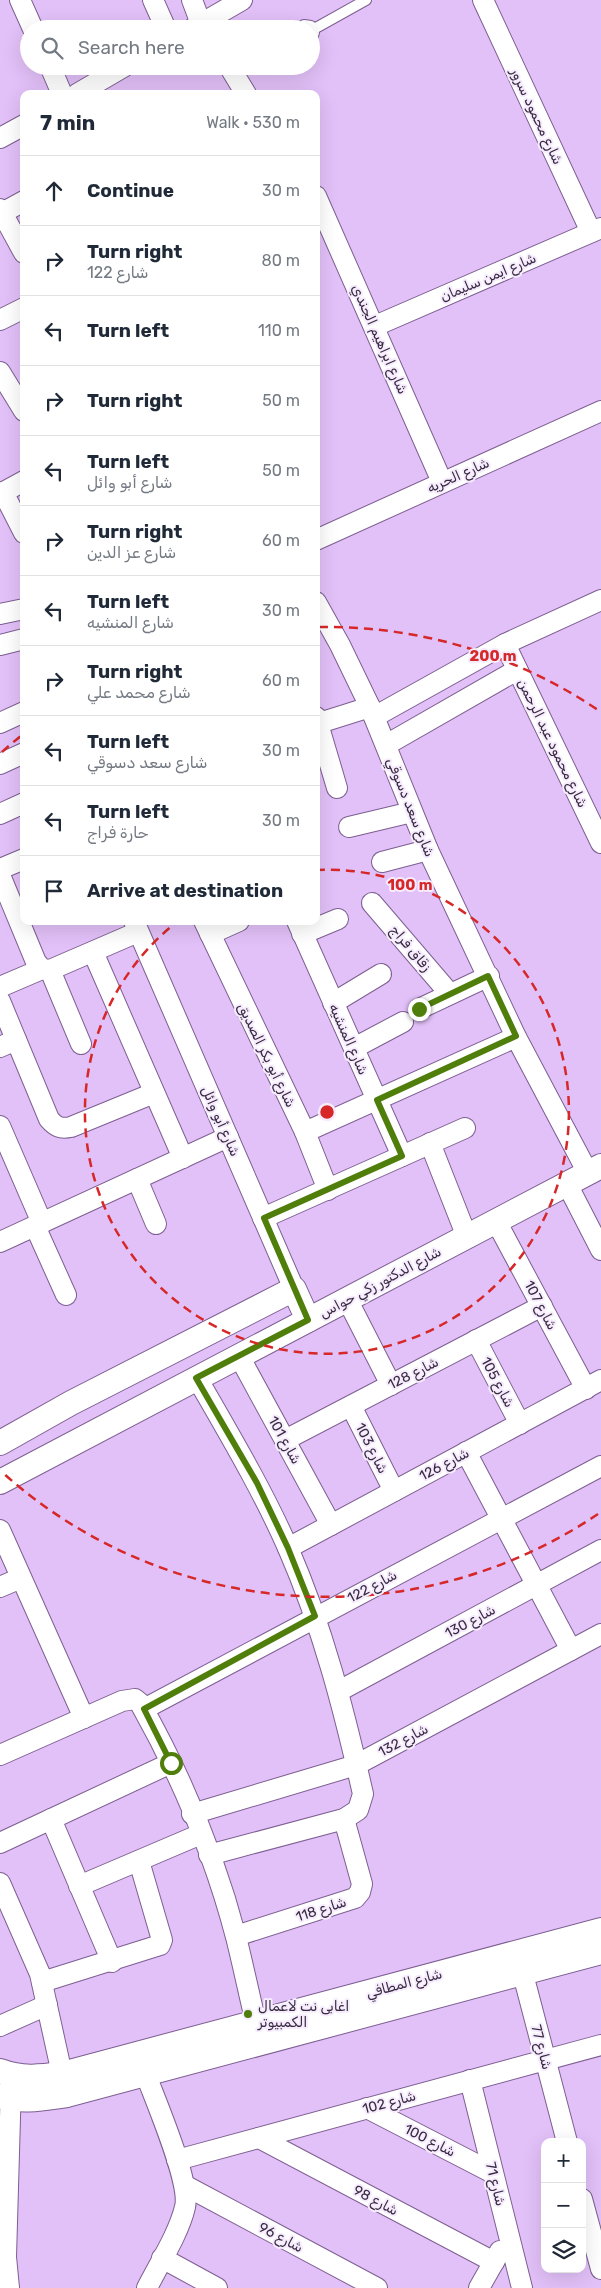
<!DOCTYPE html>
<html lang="en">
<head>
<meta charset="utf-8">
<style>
  :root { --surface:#fff; --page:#f6f6f7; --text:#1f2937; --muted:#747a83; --line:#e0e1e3 }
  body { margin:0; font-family:Rubik,"Noto Sans Arabic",sans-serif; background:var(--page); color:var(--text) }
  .controls { position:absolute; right:15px; bottom:15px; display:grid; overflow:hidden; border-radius:10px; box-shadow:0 5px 20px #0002 }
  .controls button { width:45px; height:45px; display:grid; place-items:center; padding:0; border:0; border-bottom:1px solid var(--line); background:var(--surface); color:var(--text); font:25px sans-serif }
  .stop { position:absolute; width:15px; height:15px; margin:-11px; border:4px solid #4f7e0b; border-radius:50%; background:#fff }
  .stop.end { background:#4f7e0b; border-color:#fff; box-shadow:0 1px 5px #0008 }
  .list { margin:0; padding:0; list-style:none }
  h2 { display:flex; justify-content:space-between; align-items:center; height:65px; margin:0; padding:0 20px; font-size:21px }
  h2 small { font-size:16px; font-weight:400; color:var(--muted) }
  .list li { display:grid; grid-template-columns:32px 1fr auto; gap:15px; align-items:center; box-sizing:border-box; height:70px; padding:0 20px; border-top:1px solid var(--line) }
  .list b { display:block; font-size:19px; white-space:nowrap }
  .list p { margin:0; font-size:16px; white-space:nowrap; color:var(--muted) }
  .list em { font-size:16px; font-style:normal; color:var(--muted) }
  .icon { flex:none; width:28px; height:28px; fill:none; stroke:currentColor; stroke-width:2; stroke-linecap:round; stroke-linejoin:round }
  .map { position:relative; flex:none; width:601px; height:2288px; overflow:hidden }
  .search { position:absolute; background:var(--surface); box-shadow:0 5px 20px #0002; left:20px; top:20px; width:300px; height:55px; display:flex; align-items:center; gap:12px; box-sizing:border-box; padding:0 18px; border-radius:28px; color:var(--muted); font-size:19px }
  .panel { position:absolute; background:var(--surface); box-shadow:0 5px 20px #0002; left:20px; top:90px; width:300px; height:835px; border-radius:10px }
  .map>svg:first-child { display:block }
</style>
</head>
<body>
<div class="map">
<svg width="601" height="2288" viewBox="0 0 601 2288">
  <rect width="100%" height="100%" fill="#e2c0f8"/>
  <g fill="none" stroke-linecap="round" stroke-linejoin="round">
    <g stroke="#7d5f91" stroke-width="12">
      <g id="service">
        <polyline points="299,29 304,25 311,26 314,33 311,39"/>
        <polyline points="314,29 366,0"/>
      </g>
    </g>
    <g stroke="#7d5f91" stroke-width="22">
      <g id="minor">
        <polyline points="20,0 33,29"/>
        <polyline points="153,0 166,29"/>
        <polyline points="192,0 201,24"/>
        <polyline points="483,0 591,232"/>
        <polyline points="192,29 242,0"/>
        <polyline points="50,66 62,94"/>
        <polyline points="229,66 246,94"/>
        <polyline points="77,94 125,66"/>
        <polyline points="0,138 24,125"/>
        <polyline points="316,196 442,482"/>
        <polyline points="0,209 24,253"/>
        <polyline points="2,213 24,201"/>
        <polyline points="0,320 24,308"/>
        <polyline points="375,326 601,228"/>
        <polyline points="0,372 24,411"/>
        <polyline points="3,492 24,533"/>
        <polyline points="0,494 24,481"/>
        <polyline points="316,540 601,411"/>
        <polyline points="316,602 340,645 370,707 428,850 516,1037 588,1173"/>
        <polyline points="0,614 24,609"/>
        <polyline points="505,644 601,843"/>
        <polyline points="0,645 24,639"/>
        <polyline points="316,717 337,788"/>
        <polyline points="374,717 505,644 601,600"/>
        <polyline points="0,723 24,712"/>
        <polyline points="316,724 370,707"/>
        <polyline points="386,745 517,670"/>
        <polyline points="0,764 24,753"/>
        <polyline points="0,814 24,803"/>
        <polyline points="349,827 412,812"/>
        <polyline points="382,862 428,850"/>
        <polyline points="0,869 24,859"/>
        <polyline points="0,875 36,962 42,969 50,970 138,932"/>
        <polyline points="372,903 450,994"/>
        <polyline points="134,921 294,1289"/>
        <polyline points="204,921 305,1132 328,1190"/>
        <polyline points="297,921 402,1156"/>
        <polyline points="210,934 239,921"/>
        <polyline points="302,934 338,919"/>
        <polyline points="93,952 183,1158"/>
        <polyline points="50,970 81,1044"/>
        <polyline points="0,987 42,969"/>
        <path d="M0,1001L49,1119C56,1127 60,1129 71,1127L154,1093"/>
        <polyline points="333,1003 381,974"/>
        <polyline points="419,1009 489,976"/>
        <polyline points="0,1047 16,1040"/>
        <polyline points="354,1048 403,1022"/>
        <polyline points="0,1126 42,1223"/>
        <polyline points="305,1132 516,1037"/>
        <polyline points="430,1143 467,1237"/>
        <polyline points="137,1179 156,1224"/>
        <polyline points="567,1184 601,1250"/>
        <polyline points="263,1218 465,1128"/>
        <polyline points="496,1221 586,1389"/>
        <polyline points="35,1226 66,1295"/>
        <polyline points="0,1242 228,1137"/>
        <polyline points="347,1299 391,1385"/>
        <polyline points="476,1340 520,1424"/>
        <polyline points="239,1356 331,1525"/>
        <path d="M197,1378C229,1434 262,1489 288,1548C323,1628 344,1710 363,1794L358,1810L344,1819L209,1855"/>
        <polyline points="351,1406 394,1491"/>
        <polyline points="285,1440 542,1306"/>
        <polyline points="466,1452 571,1650"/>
        <polyline points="0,1530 84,1718"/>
        <polyline points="288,1548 601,1380"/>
        <polyline points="0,1587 21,1578"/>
        <polyline points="339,1691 601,1550"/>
        <polyline points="144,1709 601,1466"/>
        <path d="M0,1755L122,1701L135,1699L140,1703C181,1776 215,1857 236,1937C243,1965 249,1994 256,2023"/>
        <polyline points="192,1814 356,1765 601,1634"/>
        <polyline points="51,1819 112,1962"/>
        <polyline points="0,1843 171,1763"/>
        <polyline points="0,1883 40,1974 62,2074"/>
        <polyline points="79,1886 201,1834"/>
        <polyline points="236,1936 355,1898 360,1892 362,1884 344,1819"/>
        <polyline points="519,1959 567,2142"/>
        <polyline points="42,1982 160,1945 162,1940 139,1861"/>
        <polyline points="0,2026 47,2005"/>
        <path d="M146,2075C156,2102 191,2183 185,2207C179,2233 159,2264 147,2288"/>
        <polyline points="470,2080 522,2288"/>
        <polyline points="367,2108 493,2173"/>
        <polyline points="259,2138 494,2262"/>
        <polyline points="177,2160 601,2045"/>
        <polyline points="186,2186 377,2288"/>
        <polyline points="582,2199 601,2269"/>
        <polyline points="162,2258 217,2288"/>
        <polyline points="9,2288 6,2257 11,2083"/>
        <polyline points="479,2288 500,2251"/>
      </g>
    </g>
    <g stroke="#7d5f91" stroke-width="26">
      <g id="tertiary">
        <polyline points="0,1443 71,1403 294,1289 308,1320"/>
        <polyline points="0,1482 601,1166"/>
        <path d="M0,2071C21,2079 40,2077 62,2074L601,1930"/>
        <path d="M0,2096C22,2103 45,2098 67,2095L601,1952"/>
      </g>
    </g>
    <use href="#service" stroke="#fff" stroke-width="10"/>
    <use href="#minor" stroke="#fff" stroke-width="20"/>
    <use href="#tertiary" stroke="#fff" stroke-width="24"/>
  </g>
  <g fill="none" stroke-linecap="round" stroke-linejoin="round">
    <polyline stroke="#4f7e0b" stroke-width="6" points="171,1763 144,1709 315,1616 288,1548 257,1483 196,1378 308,1320 264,1218 402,1156 377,1100 516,1036 488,976 419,1009"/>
  </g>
  <g fill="none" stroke="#d62828" stroke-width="2.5" stroke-dasharray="9 6">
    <path d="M316 870A242 242 0 1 1 178 921"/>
    <path d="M598 1514A485 485 0 0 1 2 1472M2 752A485 485 0 0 1 22 735M319 627A485 485 0 0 1 598 710"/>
  </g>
  <circle fill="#4f7e0b" stroke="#f6ecfd" stroke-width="2" cx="248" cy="2014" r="5"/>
  <g text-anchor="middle" stroke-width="4" stroke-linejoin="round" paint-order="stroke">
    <g font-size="14" fill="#372a40" stroke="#f6ecfd">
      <text transform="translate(537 116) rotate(65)" y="5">شارع محمود سرور</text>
      <text transform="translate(488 277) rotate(-23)" y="5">شارع ايمن سليمان</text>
      <text transform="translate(380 339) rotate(66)" y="5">شارع ابراهيم الجندي</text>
      <text transform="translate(458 475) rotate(-24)" y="5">شارع الحريه</text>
      <text transform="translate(553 743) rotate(64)" y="5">شارع محمود عبد الرحمن</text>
      <text transform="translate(411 807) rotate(68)" y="5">شارع سعد دسوقي</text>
      <text transform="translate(411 948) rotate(50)" y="5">زقاق فراج</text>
      <text transform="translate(349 1039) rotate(66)" y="5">شارع المنشيه</text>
      <text transform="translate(267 1055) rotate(64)" y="5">شارع أبو بكر الصديق</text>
      <text transform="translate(221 1121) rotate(66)" y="5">شارع أبو وائل</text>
      <text transform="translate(380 1282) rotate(-28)" y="5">شارع الدكتور زكي حواس</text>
      <text transform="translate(541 1305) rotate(62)" y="5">شارع 107</text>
      <text transform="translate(413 1373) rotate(-27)" y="5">شارع 128</text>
      <text transform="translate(498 1382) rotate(62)" y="5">شارع 105</text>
      <text transform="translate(285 1440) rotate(61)" y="5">شارع 101</text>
      <text transform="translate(372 1448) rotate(63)" y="5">شارع 103</text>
      <text transform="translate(444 1464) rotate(-28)" y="5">شارع 126</text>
      <text transform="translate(372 1586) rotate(-28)" y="5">شارع 122</text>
      <text transform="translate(470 1621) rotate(-28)" y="5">شارع 130</text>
      <text transform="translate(403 1740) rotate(-28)" y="5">شارع 132</text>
      <text transform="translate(321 1909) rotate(-18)" y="5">شارع 118</text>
      <text transform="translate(404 1983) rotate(-15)" y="5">شارع المطافي</text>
      <text transform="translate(542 2047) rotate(75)" y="5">شارع 77</text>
      <text transform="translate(389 2102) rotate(-15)" y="5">شارع 102</text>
      <text transform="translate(430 2140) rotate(27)" y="5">شارع 100</text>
      <text transform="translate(496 2184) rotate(76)" y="5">شارع 71</text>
      <text transform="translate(376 2200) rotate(28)" y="5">شارع 98</text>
      <text transform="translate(281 2237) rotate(28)" y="5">شارع 96</text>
    </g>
    <g font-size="14" fill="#372a40" stroke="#f6ecfd" text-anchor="start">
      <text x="258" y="2011">اغابى نت لاعمال<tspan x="258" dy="16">الكمبيوتر</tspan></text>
    </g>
  </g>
  <circle cx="327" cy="1112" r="8" fill="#d62828" stroke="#f6ecfd" stroke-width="2.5"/>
  <g font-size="15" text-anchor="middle" font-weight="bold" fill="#d62828" stroke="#f6ecfd" stroke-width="4" stroke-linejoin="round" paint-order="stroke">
    <text x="493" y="661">200 m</text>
    <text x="410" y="890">100 m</text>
  </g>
</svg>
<div class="controls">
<button>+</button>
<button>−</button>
<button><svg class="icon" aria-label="layers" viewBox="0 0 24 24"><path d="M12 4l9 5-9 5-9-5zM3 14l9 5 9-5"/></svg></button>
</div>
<div class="stop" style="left:171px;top:1763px"></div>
<div class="stop end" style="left:419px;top:1009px"></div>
<div class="search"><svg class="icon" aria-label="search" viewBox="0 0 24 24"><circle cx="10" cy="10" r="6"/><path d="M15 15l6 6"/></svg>Search here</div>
<section class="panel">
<h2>7 min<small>Walk · 530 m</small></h2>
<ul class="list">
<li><svg class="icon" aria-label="ahead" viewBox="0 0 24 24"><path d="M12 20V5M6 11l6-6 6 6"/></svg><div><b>Continue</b></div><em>30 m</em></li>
<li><svg class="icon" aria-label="right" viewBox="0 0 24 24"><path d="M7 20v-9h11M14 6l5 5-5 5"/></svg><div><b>Turn right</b><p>شارع 122</p></div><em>80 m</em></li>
<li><svg class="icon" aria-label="left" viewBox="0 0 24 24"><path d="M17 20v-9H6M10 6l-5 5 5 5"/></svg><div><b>Turn left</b></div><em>110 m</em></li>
<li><svg class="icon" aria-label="right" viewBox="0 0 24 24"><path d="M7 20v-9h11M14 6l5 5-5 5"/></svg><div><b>Turn right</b></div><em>50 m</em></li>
<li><svg class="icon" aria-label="left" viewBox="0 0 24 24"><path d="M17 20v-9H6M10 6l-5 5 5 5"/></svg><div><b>Turn left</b><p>شارع أبو وائل</p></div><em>50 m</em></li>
<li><svg class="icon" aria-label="right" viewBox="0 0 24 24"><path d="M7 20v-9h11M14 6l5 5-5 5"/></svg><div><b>Turn right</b><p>شارع عز الدين</p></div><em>60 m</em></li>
<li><svg class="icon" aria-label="left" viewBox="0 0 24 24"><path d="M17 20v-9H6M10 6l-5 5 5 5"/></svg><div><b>Turn left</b><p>شارع المنشيه</p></div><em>30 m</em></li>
<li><svg class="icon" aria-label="right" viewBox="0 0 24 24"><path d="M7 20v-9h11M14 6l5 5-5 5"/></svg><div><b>Turn right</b><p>شارع محمد علي</p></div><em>60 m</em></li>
<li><svg class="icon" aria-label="left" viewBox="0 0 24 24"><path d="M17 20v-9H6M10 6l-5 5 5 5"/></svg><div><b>Turn left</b><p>شارع سعد دسوقي</p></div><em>30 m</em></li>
<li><svg class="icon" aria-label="left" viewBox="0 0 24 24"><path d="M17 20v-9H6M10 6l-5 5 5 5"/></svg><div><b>Turn left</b><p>حارة فراج</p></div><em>30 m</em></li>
<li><svg class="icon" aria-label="arrive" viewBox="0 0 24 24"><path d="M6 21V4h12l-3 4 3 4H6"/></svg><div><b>Arrive at destination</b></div></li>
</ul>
</section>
</div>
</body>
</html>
